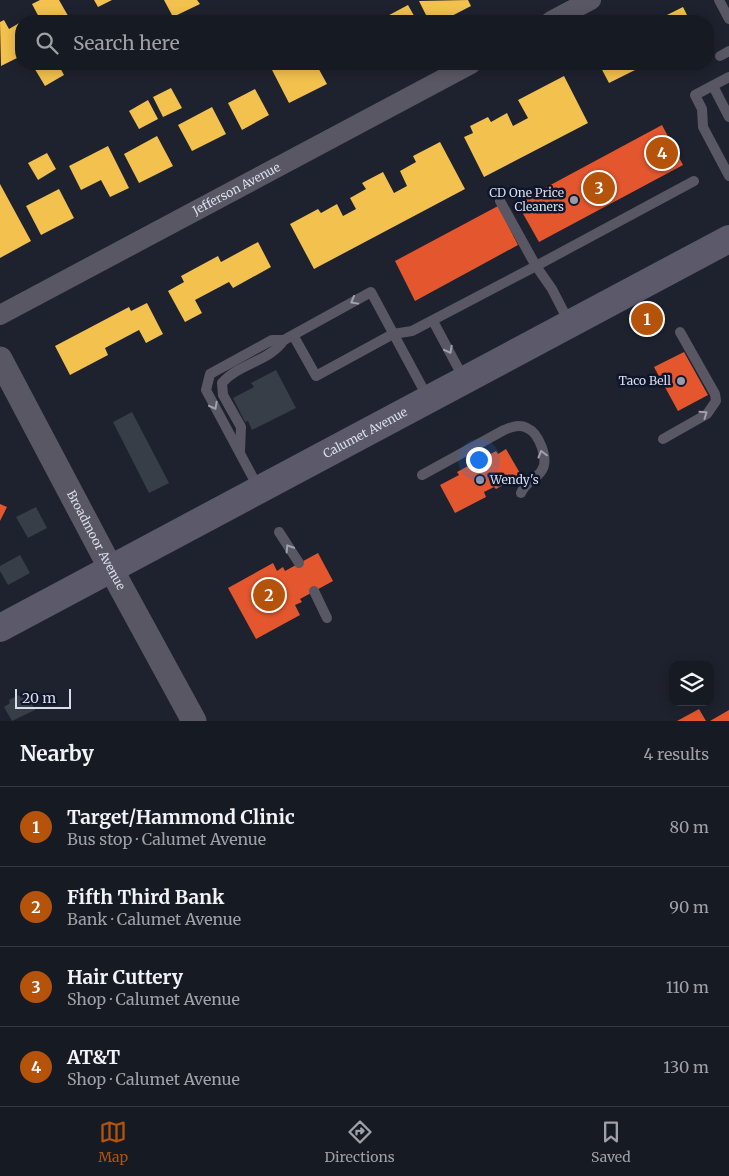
<!DOCTYPE html>
<html lang="en">
<head>
<meta charset="utf-8">
<style>
  :root { --surface:#161a22; --page:#23272f; --text:#f1f3f6; --muted:#9ea1a5; --line:#353840; --accent:#b45309 }
  body { margin:0; font-family:Merriweather,serif; background:var(--page); color:var(--text) }
  .controls { position:absolute; right:15px; bottom:15px; display:grid; overflow:hidden; border-radius:10px; box-shadow:0 2px 12px #0003 }
  .controls button { width:45px; height:45px; display:grid; place-items:center; padding:0; border:0; border-bottom:1px solid var(--line); background:var(--surface); color:var(--text); font:25px sans-serif }
  .scale { position:absolute; left:15px; bottom:12px; width:56px; box-sizing:border-box; padding-left:5px; border:2px solid #d7ddec; border-top:0; font-size:14px; line-height:18px; white-space:nowrap; color:#d7ddec; -webkit-text-stroke:4px #0f152b; paint-order:stroke }
  .you { position:absolute; left:478px; top:459px; width:18px; height:18px; margin:-12px; border:4px solid #fff; border-radius:50%; background:#1a73e8; box-shadow:0 0 0 8px #1a73e833 }
  .badge { display:grid; place-items:center; width:32px; height:32px; border-radius:50%; background:var(--accent); color:#fff; font-size:16px; font-weight:700 }
  .pin { position:absolute; translate:-50% -50%; border:2px solid #fff; box-shadow:0 1px 5px #0006 }
  .list { margin:0; padding:0; list-style:none }
  h2 { display:flex; justify-content:space-between; align-items:center; height:65px; margin:0; padding:0 20px; font-size:21px }
  h2 small { font-size:16px; font-weight:400; color:var(--muted) }
  .list li { display:grid; grid-template-columns:32px 1fr auto; gap:15px; align-items:center; box-sizing:border-box; height:80px; padding:0 20px; border-top:1px solid var(--line) }
  .list b { display:block; font-size:19px; white-space:nowrap }
  .list p { margin:0; font-size:16px; white-space:nowrap; color:var(--muted) }
  .list em { font-size:16px; font-style:normal; color:var(--muted) }
  .icon { flex:none; width:28px; height:28px; fill:none; stroke:currentColor; stroke-width:2; stroke-linecap:round; stroke-linejoin:round }
  .map { position:relative; flex:none; width:729px; height:721px; overflow:hidden }
  .search { position:absolute; background:var(--surface); box-shadow:0 2px 12px #0003; left:15px; right:15px; top:15px; height:55px; display:flex; align-items:center; gap:12px; box-sizing:border-box; padding:0 18px; border-radius:20px; color:var(--muted); font-size:19px }
  .sheet { height:385px; background:var(--surface) }
  nav { display:flex; justify-content:space-around; align-items:center; box-sizing:border-box; height:70px; border-top:1px solid var(--line); background:var(--surface); font-size:14px; color:var(--muted) }
  nav a { display:grid; justify-items:center; gap:2px }
  nav .on { color:var(--accent) }
  .map>svg:first-child { display:block }
</style>
</head>
<body>
<div class="map">
<svg width="729" height="721" viewBox="0 0 729 721">
  <rect width="100%" height="100%" fill="#1e222e"/>
  <g fill="#f2c14e">
    <polygon points="40,0 59,0 71,21 41,21 32,4"/>
    <polygon points="94,0 112,0 98,7"/>
    <polygon points="164,0 197,0 200,4 173,17"/>
    <polygon points="468,0 471,6 442,21 429,21 419,1"/>
    <polygon points="408,5 417,21 378,21"/>
    <polygon points="683,7 690,21 655,21"/>
    <polygon points="353,15 356,21 341,21"/>
    <polygon points="4,20 9,29 21,22 21,56 1,66 0,22"/>
    <polygon points="36,64 58,64 64,75 45,86 33,66"/>
    <polygon points="278,64 290,66 316,64 327,84 289,103 271,68"/>
    <polygon points="354,64 365,64 357,68"/>
    <polygon points="599,64 647,64 609,83"/>
    <polygon points="564,76 588,123 484,177 464,137 473,133 470,126 488,117 491,122 507,113 513,126 528,118 518,100"/>
    <polygon points="171,88 182,108 163,117 153,97"/>
    <polygon points="255,89 269,115 242,130 228,103"/>
    <polygon points="148,100 158,119 139,129 129,111"/>
    <polygon points="212,107 226,134 192,151 178,125"/>
    <polygon points="157,136 173,166 139,183 124,154"/>
    <polygon points="440,142 465,189 314,269 290,224 318,209 321,213 337,204 343,216 356,209 350,198 366,189 362,183 383,172 394,193 407,186 400,171 416,162 413,156"/>
    <polygon points="108,146 129,188 110,197 101,180 81,190 69,166"/>
    <polygon points="47,153 56,169 38,180 28,163"/>
    <polygon points="0,184 31,241 0,258"/>
    <polygon points="59,189 74,218 41,235 26,206"/>
    <polygon points="258,242 271,267 233,288 229,282 195,300 202,313 185,322 168,291 184,282 181,276 218,256 221,262"/>
    <polygon points="147,303 163,334 146,343 139,330 105,348 108,355 70,375 55,346 129,307 131,311"/>
  </g>
  <g fill="#e4572e">
    <polygon points="662,125 683,165 539,242 517,203"/>
    <polygon points="498,206 518,245 415,301 395,261"/>
    <polygon points="684,352 708,395 678,411 654,367"/>
    <polygon points="506,449 521,475 496,489 494,487 484,492 486,497 455,513 440,485 459,475 457,472 496,451 498,454"/>
    <polygon points="0,504 7,507 0,521"/>
    <polygon points="318,553 333,581 300,599 302,602 295,605 300,615 256,639 228,588 273,563 277,571 283,567 285,571"/>
    <polygon points="699,709 706,721 677,721"/>
    <polygon points="729,710 729,721 710,721"/>
  </g>
  <g fill="#373e47">
    <polygon points="276,370 296,408 252,430 248,421 245,422 233,398 254,387 251,383"/>
    <polygon points="132,412 169,483 149,493 113,422"/>
    <polygon points="36,507 47,528 28,538 16,517"/>
    <polygon points="20,555 30,573 8,585 0,571 0,566"/>
    <polygon points="19,695 21,698 27,695 35,710 12,721 4,707 10,703 9,700"/>
  </g>
  <g fill="none" stroke-linecap="round" stroke-linejoin="round">
    <g stroke="#5a5764" stroke-width="10">
      <polyline points="719,0 729,19"/>
      <polyline points="720,56 729,51"/>
      <polyline points="729,77 695,95 702,109 703,127 729,176"/>
      <polyline points="713,86 729,117"/>
      <polyline points="433,321 464,379"/>
      <polyline points="570,324 552,289 536,266 694,181"/>
      <polyline points="293,335 316,376 393,334 412,331 536,266 500,201"/>
      <polyline points="663,439 707,414 716,401 715,394 680,332"/>
      <path d="M240,451L241,427L223,395L222,383C239,363 269,362 284,340"/>
      <path d="M422,475L504,430C512,427 519,424 527,428C539,433 549,459 542,470C537,479 526,481 521,493"/>
      <polyline points="259,489 206,390 210,374 272,340 284,340 371,292 428,398"/>
      <polyline points="279,532 299,563"/>
      <polyline points="314,591 327,618"/>
    </g>
    <g stroke="#5a5764" stroke-width="20">
      <polyline points="551,21 591,0"/>
      <path id="s1" d="M0,315L471,64"/>
    </g>
    <path stroke="#5a5764" stroke-width="25" id="s2" d="M0,359L111,569L194,721"/>
    <path stroke="#5b596a" stroke-width="28" id="s3" d="M0,628L729,239"/>
  </g>
  <defs><path id="oneway-chevron" d="M-2-3.5L2.5 0L-2 3.5" fill="none" stroke-width="1.6" stroke-linecap="round" stroke-linejoin="round" transform="scale(1.25)"/></defs>
  <g stroke="#9fa1af">
    <use href="#oneway-chevron" transform="translate(354 301) rotate(151)"/>
    <use href="#oneway-chevron" transform="translate(449 350) rotate(62)"/>
    <use href="#oneway-chevron" transform="translate(214 406) rotate(62)"/>
    <use href="#oneway-chevron" transform="translate(704 414) rotate(-35)"/>
    <use href="#oneway-chevron" transform="translate(542 454) rotate(-105)"/>
    <use href="#oneway-chevron" transform="translate(289 548) rotate(-122)"/>
  </g>
  <g fill="#969caa" stroke="#0f152b" stroke-width="2">
    <circle cx="574" cy="200" r="5"/>
    <circle cx="681" cy="381" r="5"/>
    <circle cx="480" cy="480" r="5"/>
  </g>
  <g text-anchor="middle" stroke-width="5" stroke-linejoin="round" paint-order="stroke">
    <g font-size="12" fill="#d7ddec" stroke="#0f152b">
      <text dy="4" stroke="none"><textPath href="#s1" startOffset="268">Jefferson Avenue</textPath></text>
      <text dy="4" stroke="none"><textPath href="#s3" startOffset="414">Calumet Avenue</textPath></text>
      <text dy="4" stroke="none"><textPath href="#s2" startOffset="205">Broadmoor Avenue</textPath></text>
    </g>
    <g font-size="12" fill="#d7ddec" stroke="#0f152b" text-anchor="end">
      <text x="564" y="197">CD One Price<tspan x="564" dy="14">Cleaners</tspan></text>
      <text x="671" y="385">Taco Bell</text>
      <text x="490" y="484" text-anchor="start">Wendy's</text>
    </g>
  </g>
</svg>
<div class="controls">
<button><svg class="icon" aria-label="layers" viewBox="0 0 24 24"><path d="M12 4l9 5-9 5-9-5zM3 14l9 5 9-5"/></svg></button>
</div>
<div class="scale">20 m</div>
<div class="you"></div>
<div class="pin badge" style="left:647px;top:319px">1</div>
<div class="pin badge" style="left:269px;top:595px">2</div>
<div class="pin badge" style="left:599px;top:188px">3</div>
<div class="pin badge" style="left:662px;top:153px">4</div>
<div class="search"><svg class="icon" aria-label="search" viewBox="0 0 24 24"><circle cx="10" cy="10" r="6"/><path d="M15 15l6 6"/></svg>Search here</div>
</div>
<section class="sheet">
<h2>Nearby<small>4 results</small></h2>
<ul class="list">
<li><span class="badge">1</span><div><b>Target/Hammond Clinic</b><p>Bus stop · Calumet Avenue</p></div><em>80 m</em></li>
<li><span class="badge">2</span><div><b>Fifth Third Bank</b><p>Bank · Calumet Avenue</p></div><em>90 m</em></li>
<li><span class="badge">3</span><div><b>Hair Cuttery</b><p>Shop · Calumet Avenue</p></div><em>110 m</em></li>
<li><span class="badge">4</span><div><b>AT&amp;T</b><p>Shop · Calumet Avenue</p></div><em>130 m</em></li>
</ul>
</section>
<nav>
<a class="on"><svg class="icon" aria-label="map" viewBox="0 0 24 24"><path d="M3 6l6-2 6 2 6-2v14l-6 2-6-2-6 2zM9 4v14M15 6v14"/></svg>Map</a>
<a><svg class="icon" aria-label="directions" viewBox="0 0 24 24"><path d="M12 3l9 9-9 9-9-9zM9 14v-3h6M13 9l2 2-2 2"/></svg>Directions</a>
<a><svg class="icon" aria-label="saved" viewBox="0 0 24 24"><path d="M7 4h10v16l-5-4-5 4z"/></svg>Saved</a>
</nav>
</body>
</html>
